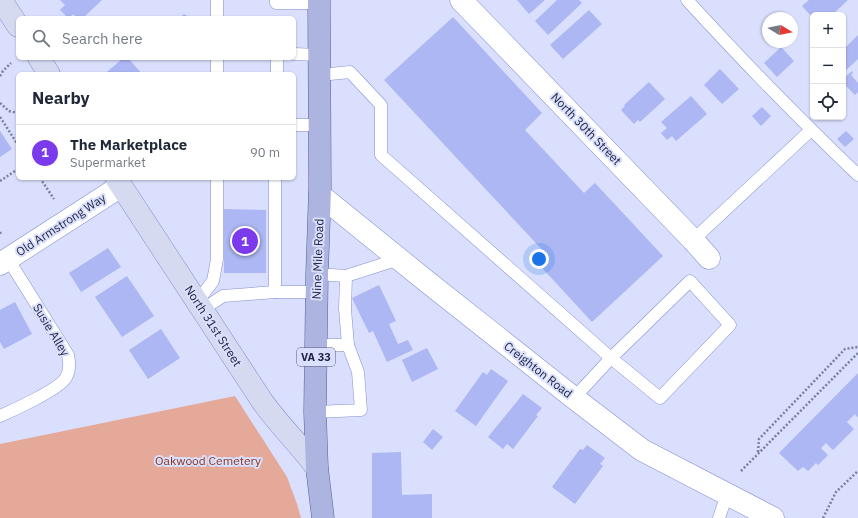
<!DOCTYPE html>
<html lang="en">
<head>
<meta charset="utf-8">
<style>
  :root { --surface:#fff; --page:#f6f6f7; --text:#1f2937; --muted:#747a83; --line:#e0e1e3; --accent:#7c3aed }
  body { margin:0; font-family:"IBM Plex Sans",sans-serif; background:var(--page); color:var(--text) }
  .controls { position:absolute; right:12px; top:12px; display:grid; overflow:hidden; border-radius:6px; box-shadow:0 1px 3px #0004 }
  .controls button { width:36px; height:36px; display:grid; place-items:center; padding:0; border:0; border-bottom:1px solid var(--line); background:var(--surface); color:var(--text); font:20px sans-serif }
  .compass { position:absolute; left:762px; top:12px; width:36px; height:36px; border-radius:50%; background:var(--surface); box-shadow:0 1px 3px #0004; rotate:100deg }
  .you { position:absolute; left:539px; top:259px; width:14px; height:14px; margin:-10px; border:3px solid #fff; border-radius:50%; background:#1a73e8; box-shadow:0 0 0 6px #1a73e833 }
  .badge { display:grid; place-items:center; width:26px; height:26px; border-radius:50%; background:var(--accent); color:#fff; font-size:13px; font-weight:700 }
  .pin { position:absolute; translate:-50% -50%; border:2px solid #fff; box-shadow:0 1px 4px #0006 }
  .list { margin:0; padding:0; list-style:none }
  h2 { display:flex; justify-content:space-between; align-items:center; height:52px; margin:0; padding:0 16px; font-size:17px }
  h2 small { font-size:13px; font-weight:400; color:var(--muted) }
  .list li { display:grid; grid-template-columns:26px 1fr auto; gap:12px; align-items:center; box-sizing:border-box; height:56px; padding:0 16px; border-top:1px solid var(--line) }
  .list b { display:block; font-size:15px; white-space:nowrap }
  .list p { margin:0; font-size:13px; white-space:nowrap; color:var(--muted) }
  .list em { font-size:13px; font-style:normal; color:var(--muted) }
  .icon { flex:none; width:22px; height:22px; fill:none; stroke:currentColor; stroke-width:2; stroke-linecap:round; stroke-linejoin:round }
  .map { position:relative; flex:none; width:858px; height:518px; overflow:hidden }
  .search { position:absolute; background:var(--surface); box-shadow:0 1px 3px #0004; left:16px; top:16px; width:280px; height:44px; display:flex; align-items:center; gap:10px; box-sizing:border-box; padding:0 14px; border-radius:6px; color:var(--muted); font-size:15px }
  .panel { position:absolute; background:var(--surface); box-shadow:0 1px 3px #0004; left:16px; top:72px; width:280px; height:108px; border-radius:6px }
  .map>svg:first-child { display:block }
</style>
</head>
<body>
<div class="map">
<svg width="858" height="518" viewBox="0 0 858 518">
  <rect width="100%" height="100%" fill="#d9dffc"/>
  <polygon fill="#e5a999" points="235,396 287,477 297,504 301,518 0,518 0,444"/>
  <g fill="#acb7f3">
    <polygon points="60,0 102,0 83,18 77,18 73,14 69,18 68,18 60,10 65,5"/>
    <polygon points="517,0 545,0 529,14"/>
    <polygon points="557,0 579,0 582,3 548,35 535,21"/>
    <polygon points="809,0 848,0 832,15 813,15 813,18 802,6"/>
    <polygon points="589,10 602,24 563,59 550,45"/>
    <polygon points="184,14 190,18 180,18"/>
    <polygon points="453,17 542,113 525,130 584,193 595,183 663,256 592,322 543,269 546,254 384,80"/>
    <polygon points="858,35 858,59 843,73 843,50"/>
    <polygon points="781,47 794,61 777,77 764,63"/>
    <polygon points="123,58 128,58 142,74 109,74 107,72"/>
    <polygon points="720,69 739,89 722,104 704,85"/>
    <polygon points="852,71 853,73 851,75 858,83 858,92 855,95 843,83 843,79"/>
    <polygon points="649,82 665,99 640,122 638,120 634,124 621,110 625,106 624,105"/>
    <polygon points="691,96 707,114 676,141 672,136 667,140 661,133 667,128 661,122"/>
    <polygon points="762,107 771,116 761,126 752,116"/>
    <polygon points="0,131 12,149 0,157"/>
    <polygon points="846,131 854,139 845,147 837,139"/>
    <polygon points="224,209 266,210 266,273 224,273"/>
    <polygon points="108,248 121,267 81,292 69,273"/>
    <polygon points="127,276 154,316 122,337 95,297"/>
    <polygon points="379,285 396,321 389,324 398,344 408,340 413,350 387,362 373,331 369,333 352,298"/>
    <polygon points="15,302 32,334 4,349 0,342 0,310"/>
    <polygon points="161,329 180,358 148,379 129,350"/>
    <polygon points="427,348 438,369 412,382 402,360"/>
    <polygon points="491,369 508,381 476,426 455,411 483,372 487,375"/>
    <polygon points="858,373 858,418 855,414 847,422 854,429 833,450 826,443 821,448 828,455 818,465 816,463 808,471 803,467 798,471 779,453"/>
    <polygon points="523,394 542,408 536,415 538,416 513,449 507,444 503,449 488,437"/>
    <polygon points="433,429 443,437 432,450 423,442"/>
    <polygon points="587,445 605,458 600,464 603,466 575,504 552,487 580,449 583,450"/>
    <polygon points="401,452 402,495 432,494 432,518 372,518 372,453"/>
  </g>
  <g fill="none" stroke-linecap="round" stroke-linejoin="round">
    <g stroke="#8590d2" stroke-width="13">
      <g id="lane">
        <polyline points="276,0 276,3 319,3"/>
        <path d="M687,0C742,60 799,119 858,175"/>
        <polyline points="217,18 217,0"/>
        <polyline points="294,54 319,55"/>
        <polyline points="217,58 217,74"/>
        <polyline points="277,74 277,58"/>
        <polyline points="320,75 350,72 381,105 381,155 611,358 574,398"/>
        <polyline points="294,125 320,125"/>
        <polyline points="693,240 811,130"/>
        <polyline points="317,274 346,276 345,309 348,345"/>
        <polyline points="346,276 399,259"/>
        <polygon points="690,281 730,325 660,398 611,358"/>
        <polyline points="275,292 317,292"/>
        <polyline points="197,302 213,281 217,259 217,178"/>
        <polyline points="202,310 223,296 275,292 275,178"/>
        <polyline points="315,412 361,410 358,372 348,345 316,345"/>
        <path d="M0,416C14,410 57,390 65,379C70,372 70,364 68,355L8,259"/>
        <polyline points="719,518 727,494"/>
      </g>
    </g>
    <g stroke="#8590d2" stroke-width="23">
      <g id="street">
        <polyline points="461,0 693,240 709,258"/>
        <polyline points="320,195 425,280 574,398 642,450 773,518"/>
        <polyline points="0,264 121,186"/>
      </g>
    </g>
    <g stroke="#8590d2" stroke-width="23">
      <g id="secondary">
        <polyline points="1,0 18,26"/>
        <polyline points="39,58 49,74"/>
        <path d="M116,178L262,401C279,425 300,445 317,468"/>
      </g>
    </g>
    <g stroke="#57609a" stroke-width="23">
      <polyline id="primary" points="319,0 320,188 317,274 315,412 317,468 323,518"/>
    </g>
    <g stroke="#7a7f9b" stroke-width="2.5" stroke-dasharray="2 2" stroke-linecap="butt">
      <polyline points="0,76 3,71 11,63"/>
      <polyline points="0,103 9,111 18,113"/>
      <polyline points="0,117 18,145"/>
      <polyline points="40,178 54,199"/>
      <polyline points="0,181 18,169"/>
      <polyline points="0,232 1,234"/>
      <polyline points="758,452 759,439 845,349 858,347"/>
      <polyline points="741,471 858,353"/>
      <polyline points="823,518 836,492 858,471"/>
    </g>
    <use href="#lane" stroke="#fff" stroke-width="12"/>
    <use href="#street" stroke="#fff" stroke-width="22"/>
    <use href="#secondary" stroke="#d6daf0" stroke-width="22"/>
    <use href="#primary" stroke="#adb4e0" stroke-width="22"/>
  </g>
  <g text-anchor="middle" stroke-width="4" stroke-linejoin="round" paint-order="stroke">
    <rect fill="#d9dffc" stroke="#565b76" stroke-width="1" x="297" y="348" width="38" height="18" rx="3"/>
    <g font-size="11" font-weight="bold" fill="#1e223c">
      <text x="316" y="361">VA 33</text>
    </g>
    <g font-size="12" fill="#1e223c" stroke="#d9dffc">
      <text transform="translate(586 129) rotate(46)" y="4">North 30th Street</text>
      <text transform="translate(61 225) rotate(-33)" y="4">Old Armstrong Way</text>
      <text transform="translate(318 259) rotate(-88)" y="4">Nine Mile Road</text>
      <text transform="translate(213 326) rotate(57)" y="4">North 31st Street</text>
      <text transform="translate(51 330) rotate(59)" y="4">Susie Alley</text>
      <text transform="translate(538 370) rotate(38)" y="4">Creighton Road</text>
    </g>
    <g font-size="12" fill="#863520" stroke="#d9dffc">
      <text x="208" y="465">Oakwood Cemetery</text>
    </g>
  </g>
</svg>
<div class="controls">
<button>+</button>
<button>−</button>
<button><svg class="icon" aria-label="locate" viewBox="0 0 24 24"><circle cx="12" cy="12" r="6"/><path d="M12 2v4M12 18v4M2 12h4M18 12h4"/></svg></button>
</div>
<svg class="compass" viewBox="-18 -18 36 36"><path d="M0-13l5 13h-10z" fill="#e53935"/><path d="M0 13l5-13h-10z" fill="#747a83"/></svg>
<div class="you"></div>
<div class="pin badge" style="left:245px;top:241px">1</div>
<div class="search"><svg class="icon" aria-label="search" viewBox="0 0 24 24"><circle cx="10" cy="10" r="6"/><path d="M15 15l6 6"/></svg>Search here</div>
<section class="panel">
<h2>Nearby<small></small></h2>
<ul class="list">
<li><span class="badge">1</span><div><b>The Marketplace</b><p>Supermarket</p></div><em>90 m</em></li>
</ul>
</section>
</div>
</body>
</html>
